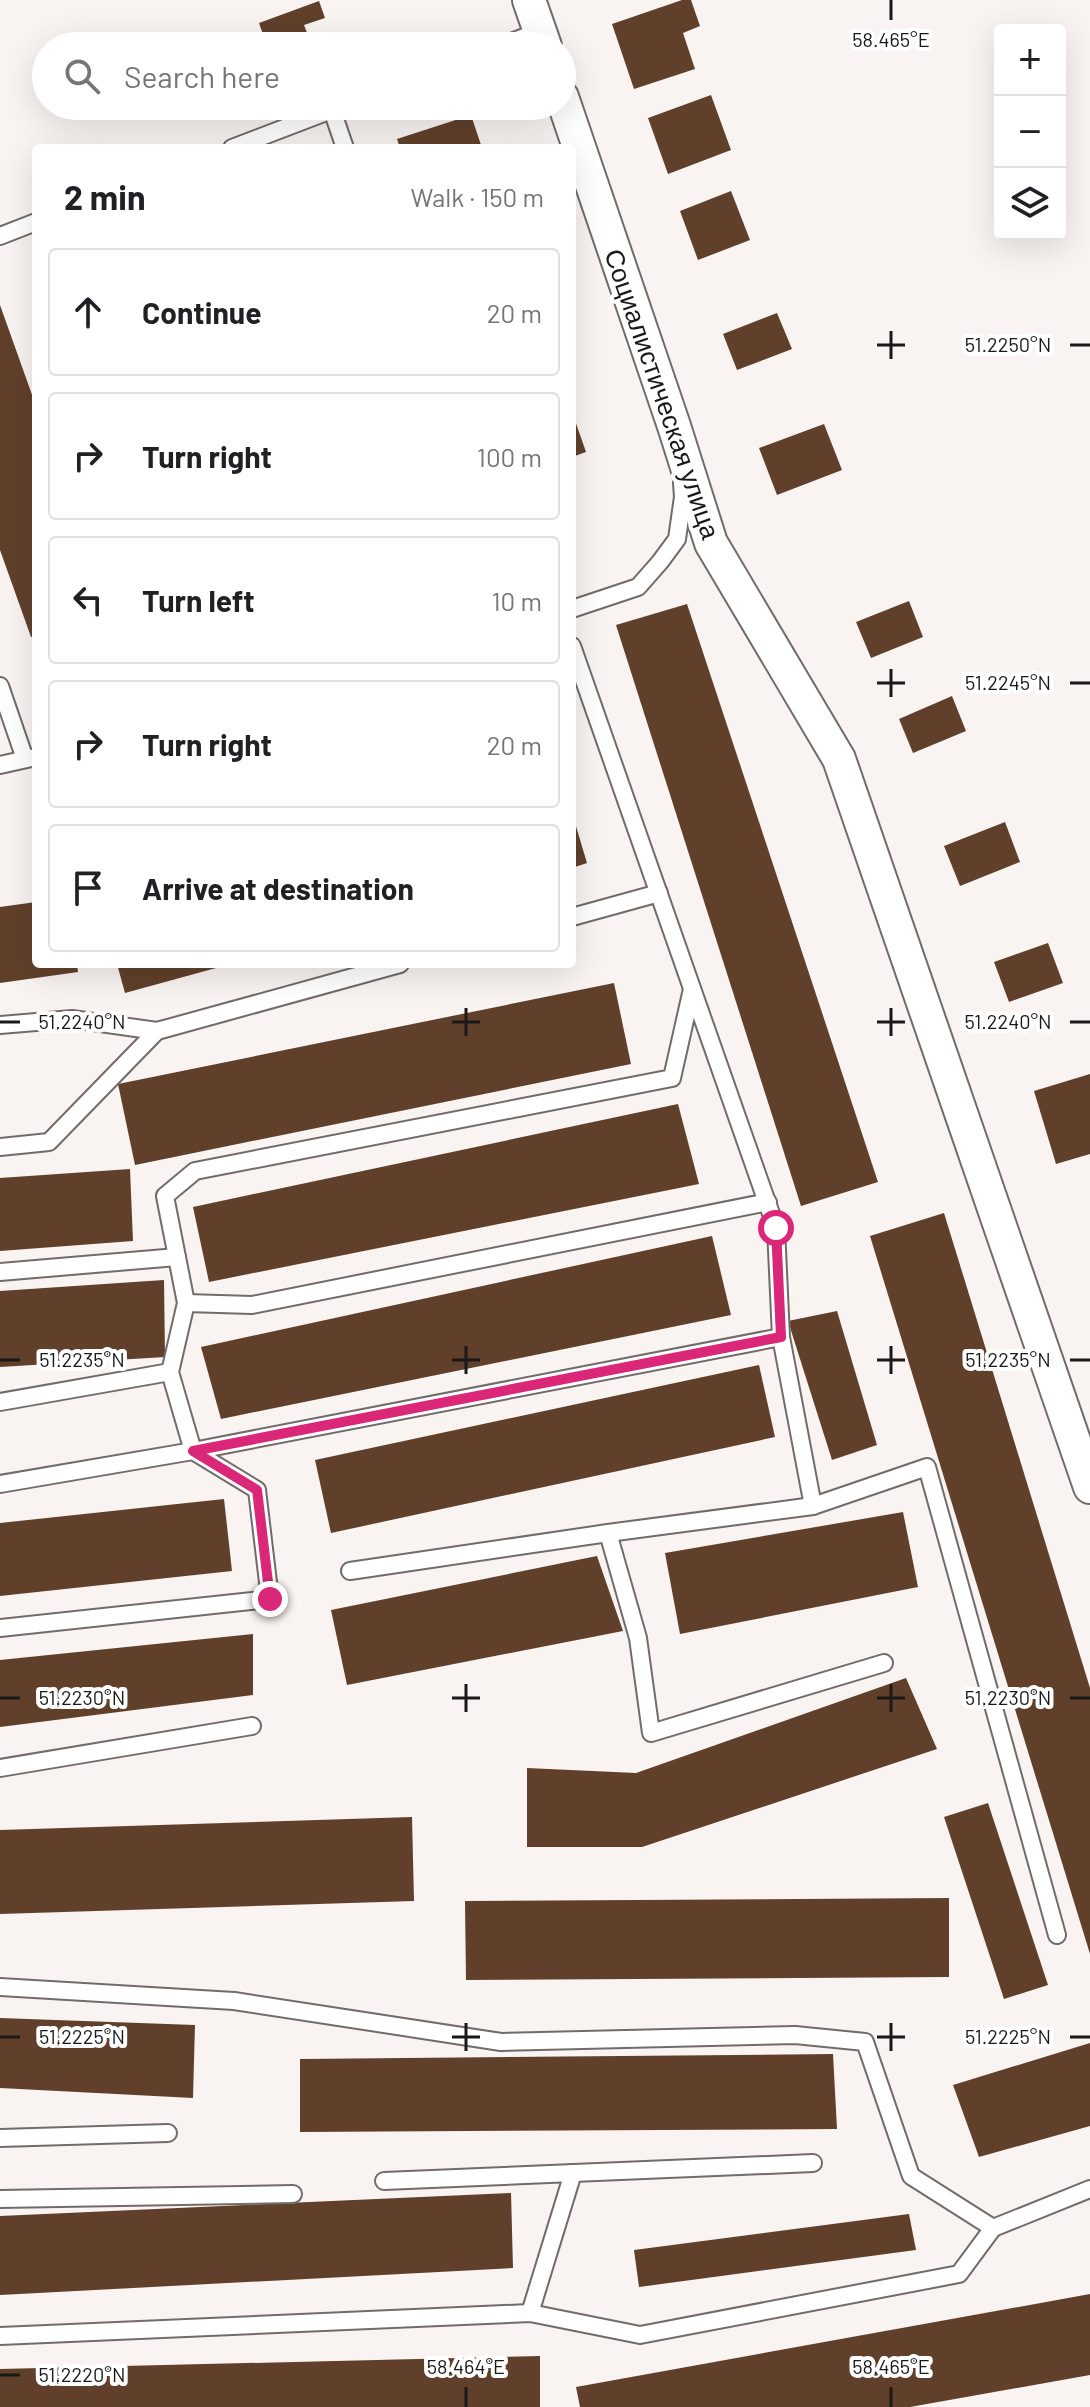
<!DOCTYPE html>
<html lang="en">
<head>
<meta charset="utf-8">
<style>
  :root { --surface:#fff; --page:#f6f6f6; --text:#202124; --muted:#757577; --line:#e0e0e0 }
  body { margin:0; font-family:Barlow,sans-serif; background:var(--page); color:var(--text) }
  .controls { position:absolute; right:24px; top:24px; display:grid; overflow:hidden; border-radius:8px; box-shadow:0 8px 32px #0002 }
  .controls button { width:72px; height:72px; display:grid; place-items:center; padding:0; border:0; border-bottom:2px solid var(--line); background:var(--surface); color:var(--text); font:40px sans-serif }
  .stop { position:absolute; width:24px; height:24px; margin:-18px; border:6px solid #db2777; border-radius:50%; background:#fff }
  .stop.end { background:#db2777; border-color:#fff; box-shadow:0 2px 8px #0008 }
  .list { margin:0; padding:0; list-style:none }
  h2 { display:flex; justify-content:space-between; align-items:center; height:104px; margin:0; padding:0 32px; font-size:34px }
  h2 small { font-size:26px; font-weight:400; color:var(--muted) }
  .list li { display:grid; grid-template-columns:52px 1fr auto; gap:24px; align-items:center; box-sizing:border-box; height:128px; margin:0 16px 16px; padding:0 16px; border:2px solid var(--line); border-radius:8px }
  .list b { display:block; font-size:30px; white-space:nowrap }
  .list em { font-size:26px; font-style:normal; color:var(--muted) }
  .icon { flex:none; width:44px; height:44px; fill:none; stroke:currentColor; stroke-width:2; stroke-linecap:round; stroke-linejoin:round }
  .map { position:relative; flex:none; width:1090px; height:2407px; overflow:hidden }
  .search { position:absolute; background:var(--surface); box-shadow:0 8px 32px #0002; left:32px; top:32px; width:544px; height:88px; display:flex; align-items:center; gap:20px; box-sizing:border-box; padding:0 28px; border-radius:44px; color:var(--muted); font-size:30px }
  .panel { position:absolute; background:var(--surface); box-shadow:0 8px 32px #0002; left:32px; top:144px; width:544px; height:824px; border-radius:8px }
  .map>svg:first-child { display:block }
</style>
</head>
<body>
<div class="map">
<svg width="1090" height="2407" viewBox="0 0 1090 2407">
  <rect width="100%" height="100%" fill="#f9f3f1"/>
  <g fill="#60402b">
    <polygon points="682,0 691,0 700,26 683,33 695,69 634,89 612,24"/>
    <polygon points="319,1 325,18 304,25 311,43 302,46 267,46 259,23"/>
    <polygon points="711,95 731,150 668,174 648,118"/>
    <polygon points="471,115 482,148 400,148 397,139"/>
    <polygon points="731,191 750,240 698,260 680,211"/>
    <polygon points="0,305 36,406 36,636 31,637 0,550"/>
    <polygon points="777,313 792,349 737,370 723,334"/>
    <polygon points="572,412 586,452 572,457"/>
    <polygon points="824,424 842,470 777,495 759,448"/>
    <polygon points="909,601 923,637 871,658 856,622"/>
    <polygon points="687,604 878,1182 801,1206 616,625"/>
    <polygon points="952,696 966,731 913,753 899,719"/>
    <polygon points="572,813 587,863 572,868"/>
    <polygon points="1005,822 1020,862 960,886 944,846"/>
    <polygon points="36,902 36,964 77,964 78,972 0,983 0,907"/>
    <polygon points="1048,943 1063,983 1009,1002 994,962"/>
    <polygon points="117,964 226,964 227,965 125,993"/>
    <polygon points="614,983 631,1064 135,1165 118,1084"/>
    <polygon points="1090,1074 1090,1154 1056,1164 1034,1091"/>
    <polygon points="678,1104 699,1184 209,1282 193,1207"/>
    <polygon points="130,1169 133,1241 0,1251 0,1178"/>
    <polygon points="944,1213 1090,1688 1090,1954 870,1236"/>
    <polygon points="712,1236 731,1315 221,1419 201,1347"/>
    <polygon points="164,1280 165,1357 0,1367 0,1291"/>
    <polygon points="837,1311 877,1445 832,1460 788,1321"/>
    <polygon points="759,1365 775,1437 331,1533 315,1460"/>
    <polygon points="224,1499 232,1571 0,1596 0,1523"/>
    <polygon points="903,1512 918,1587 680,1634 665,1553"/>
    <polygon points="597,1556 623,1631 347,1685 331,1610"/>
    <polygon points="253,1634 253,1695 0,1727 0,1660"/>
    <polygon points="906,1678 937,1749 642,1847 527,1847 527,1768 636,1773"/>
    <polygon points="988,1803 1048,1985 1004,1999 944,1817"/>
    <polygon points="412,1817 414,1901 0,1914 0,1830"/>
    <polygon points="949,1898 949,1977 466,1980 465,1901"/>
    <polygon points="0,2018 195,2025 193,2098 0,2088"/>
    <polygon points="1090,2043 1090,2126 979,2157 953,2085"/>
    <polygon points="833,2054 837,2129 300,2132 300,2059"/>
    <polygon points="511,2193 513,2268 0,2295 0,2216"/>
    <polygon points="909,2214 916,2250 639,2287 634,2250"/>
    <polygon points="1090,2294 1090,2375 910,2407 580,2407 576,2387"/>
    <polygon points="540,2356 540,2407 0,2407 0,2369"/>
  </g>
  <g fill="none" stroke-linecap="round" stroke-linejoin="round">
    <g stroke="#716c6a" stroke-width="20">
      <g id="service">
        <polyline points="501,46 540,31"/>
        <polyline points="332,110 345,148"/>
        <polyline points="232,148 342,106"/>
        <polyline points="0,236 36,222"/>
        <polyline points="572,609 638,587 660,562 677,539 683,497 682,483"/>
        <polyline points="572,646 776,1228 781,1337 813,1506 927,1467 1057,1935"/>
        <polyline points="0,686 25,759"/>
        <polyline points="0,765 36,757"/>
        <polyline points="572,917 659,893"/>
        <polyline points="0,1025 72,1019 157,1031 400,964"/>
        <polyline points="0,1147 49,1142 157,1031"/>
        <polyline points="0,1272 177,1257"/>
        <polyline points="186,1303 252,1305 768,1202"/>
        <polyline points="0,1402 170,1372"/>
        <polyline points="0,1484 193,1451 781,1337"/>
        <polyline points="608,1533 638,1638 651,1733 884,1663"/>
        <polyline points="350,1571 608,1533 813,1506"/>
        <polyline points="0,1628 270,1599 257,1490 193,1451 170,1372 186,1303 165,1196 195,1171 672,1078 692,989"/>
        <polyline points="0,1768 252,1726"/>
        <polyline points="0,1987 234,2001 501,2042 795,2035 865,2042 911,2176 993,2228 1090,2189"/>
        <polyline points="0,2138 168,2133"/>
        <polyline points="384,2181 813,2163"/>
        <polyline points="0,2199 293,2194"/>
        <polyline points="530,2313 573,2173"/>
        <polyline points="0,2336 530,2313 640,2335 959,2274 993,2228"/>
      </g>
    </g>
    <g stroke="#716c6a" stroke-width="36">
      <g id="minor">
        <polyline points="529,0 545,46"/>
        <polyline points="562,97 674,426 711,543 839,759 1090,1487"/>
      </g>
    </g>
    <use href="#service" stroke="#fff" stroke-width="16"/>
    <use href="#minor" stroke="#fff" stroke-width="32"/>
  </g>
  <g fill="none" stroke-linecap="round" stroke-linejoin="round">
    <polyline stroke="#db2777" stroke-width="10" points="270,1599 257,1490 193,1451 781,1337 776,1228"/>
  </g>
  <path fill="none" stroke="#1b1918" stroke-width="3" d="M891,0V20M891,331V359M877,345H905M1070,345H1090M891,669V697M877,683H905M1070,683H1090M466,1008V1036M891,1008V1036M0,1022H20M452,1022H480M877,1022H905M1070,1022H1090M466,1346V1374M891,1346V1374M0,1360H20M452,1360H480M877,1360H905M1070,1360H1090M466,1684V1712M891,1684V1712M0,1698H20M452,1698H480M877,1698H905M1070,1698H1090M466,2023V2051M891,2023V2051M0,2037H20M452,2037H480M877,2037H905M1070,2037H1090M0,2375H20M466,2387V2407M891,2387V2407"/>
  <g text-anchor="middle" stroke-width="8" stroke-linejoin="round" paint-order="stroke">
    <g font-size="26" fill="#1b1918" stroke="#fff">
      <text transform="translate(662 394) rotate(71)" y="9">Социалистическая улица</text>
    </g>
  </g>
  <g font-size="20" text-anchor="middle" fill="#1b1918" stroke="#fff" stroke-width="8" stroke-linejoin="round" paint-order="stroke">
    <text x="891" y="47">58.465°E</text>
    <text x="1008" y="352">51.2250°N</text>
    <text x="1008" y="690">51.2245°N</text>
    <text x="82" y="1029">51.2240°N</text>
    <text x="1008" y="1029">51.2240°N</text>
    <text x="82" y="1367">51.2235°N</text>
    <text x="1008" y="1367">51.2235°N</text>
    <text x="82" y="1705">51.2230°N</text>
    <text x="1008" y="1705">51.2230°N</text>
    <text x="82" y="2044">51.2225°N</text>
    <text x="1008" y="2044">51.2225°N</text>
    <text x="466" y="2374">58.464°E</text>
    <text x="891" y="2374">58.465°E</text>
    <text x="82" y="2382">51.2220°N</text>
  </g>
</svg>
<div class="controls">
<button>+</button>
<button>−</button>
<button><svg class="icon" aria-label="layers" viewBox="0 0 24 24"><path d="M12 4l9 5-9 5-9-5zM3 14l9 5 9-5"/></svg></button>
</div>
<div class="stop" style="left:776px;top:1228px"></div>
<div class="stop end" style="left:270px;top:1599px"></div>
<div class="search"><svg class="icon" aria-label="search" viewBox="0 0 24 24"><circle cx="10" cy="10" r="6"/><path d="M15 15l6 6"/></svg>Search here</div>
<section class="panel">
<h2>2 min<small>Walk · 150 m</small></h2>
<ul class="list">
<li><svg class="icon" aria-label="ahead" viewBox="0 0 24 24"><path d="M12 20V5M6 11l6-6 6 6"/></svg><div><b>Continue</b></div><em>20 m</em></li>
<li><svg class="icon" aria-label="right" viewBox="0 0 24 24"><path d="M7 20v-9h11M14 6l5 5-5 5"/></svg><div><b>Turn right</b></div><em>100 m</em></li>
<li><svg class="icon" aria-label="left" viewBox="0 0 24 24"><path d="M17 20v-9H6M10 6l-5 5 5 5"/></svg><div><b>Turn left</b></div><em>10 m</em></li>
<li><svg class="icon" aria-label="right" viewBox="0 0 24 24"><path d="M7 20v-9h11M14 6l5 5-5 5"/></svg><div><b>Turn right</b></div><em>20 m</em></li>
<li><svg class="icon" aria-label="arrive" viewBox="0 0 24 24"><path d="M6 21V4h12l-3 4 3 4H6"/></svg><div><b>Arrive at destination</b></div></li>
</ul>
</section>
</div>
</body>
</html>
